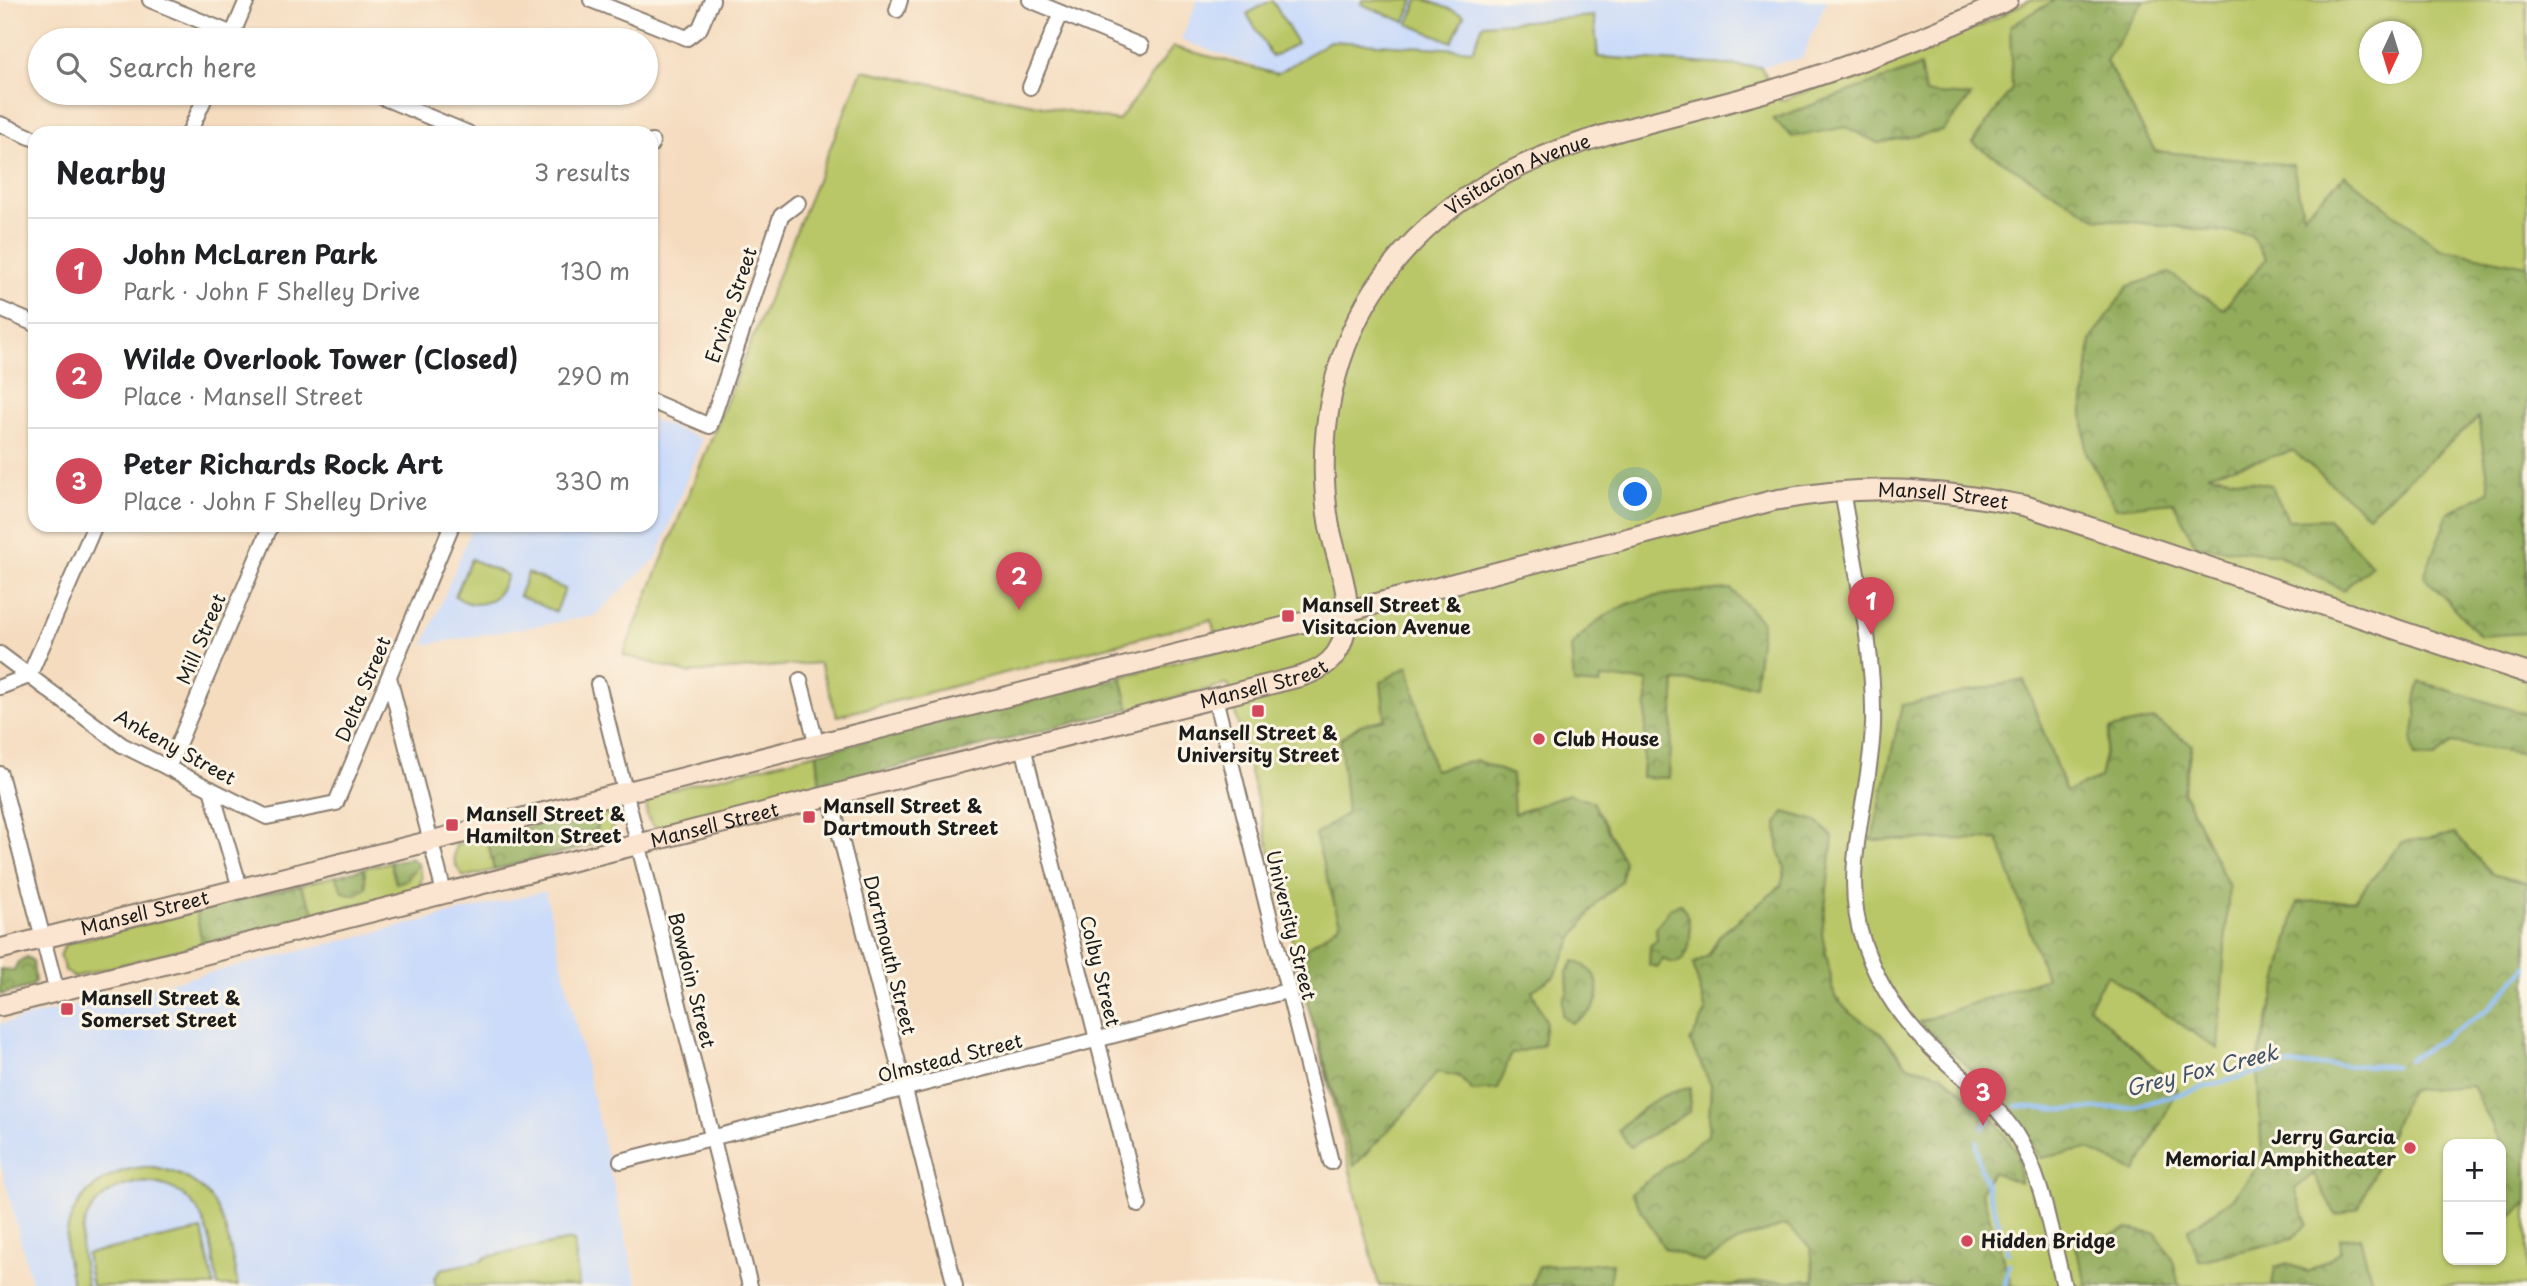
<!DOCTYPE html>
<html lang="en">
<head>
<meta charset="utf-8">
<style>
  :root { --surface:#fff; --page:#f2f2f2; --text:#202124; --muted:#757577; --line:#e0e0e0; --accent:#d1495b }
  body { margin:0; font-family:"Playpen Sans",sans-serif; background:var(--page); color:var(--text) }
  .controls { position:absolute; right:21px; bottom:21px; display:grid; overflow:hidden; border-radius:14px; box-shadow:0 2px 5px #0004 }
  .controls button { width:63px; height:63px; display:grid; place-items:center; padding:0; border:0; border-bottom:2px solid var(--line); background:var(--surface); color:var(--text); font:35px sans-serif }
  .compass { position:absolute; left:2359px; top:21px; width:63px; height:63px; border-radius:50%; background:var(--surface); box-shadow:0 2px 5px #0004; rotate:184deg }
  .you { position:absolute; left:1636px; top:495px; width:24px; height:24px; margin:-18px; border:5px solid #fff; border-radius:50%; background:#1a73e8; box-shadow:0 0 0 10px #1a73e833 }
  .badge { display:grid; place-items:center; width:46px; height:46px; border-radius:50%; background:var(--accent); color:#fff; font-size:23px; font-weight:700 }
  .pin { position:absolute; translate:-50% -58px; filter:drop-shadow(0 2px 4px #0008) }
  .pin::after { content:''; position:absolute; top:37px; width:24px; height:21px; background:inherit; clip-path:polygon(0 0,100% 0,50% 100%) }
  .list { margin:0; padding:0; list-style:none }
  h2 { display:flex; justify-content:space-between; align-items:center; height:91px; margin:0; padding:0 28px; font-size:30px }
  h2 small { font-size:23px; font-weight:400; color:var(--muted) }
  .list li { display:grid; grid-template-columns:46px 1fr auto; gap:21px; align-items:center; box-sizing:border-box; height:105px; padding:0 28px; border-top:2px solid var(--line) }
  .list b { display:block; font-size:26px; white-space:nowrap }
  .list p { margin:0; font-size:23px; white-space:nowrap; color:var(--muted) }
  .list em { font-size:23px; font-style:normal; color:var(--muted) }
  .icon { flex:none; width:38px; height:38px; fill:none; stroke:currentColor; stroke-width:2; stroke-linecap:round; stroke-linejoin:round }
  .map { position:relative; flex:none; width:2527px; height:1286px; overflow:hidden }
  .search { position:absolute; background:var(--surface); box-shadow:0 2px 5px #0004; left:28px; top:28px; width:630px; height:77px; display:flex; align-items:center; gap:18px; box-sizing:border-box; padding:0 24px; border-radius:38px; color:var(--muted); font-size:26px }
  .panel { position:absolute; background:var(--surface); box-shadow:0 2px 5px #0004; left:28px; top:126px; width:630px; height:406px; border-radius:21px }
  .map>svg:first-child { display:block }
</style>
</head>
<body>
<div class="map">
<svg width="2527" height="1286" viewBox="0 0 2527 1286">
  <defs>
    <pattern id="forest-crowns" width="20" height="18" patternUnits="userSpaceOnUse" patternTransform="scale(1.75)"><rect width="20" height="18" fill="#93ac5c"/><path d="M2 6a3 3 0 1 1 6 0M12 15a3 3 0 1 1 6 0" fill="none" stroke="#778b4b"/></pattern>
  </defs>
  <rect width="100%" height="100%" fill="#fcf5e5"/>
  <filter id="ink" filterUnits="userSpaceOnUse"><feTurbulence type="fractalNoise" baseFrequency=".0143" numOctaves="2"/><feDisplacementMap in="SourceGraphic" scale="14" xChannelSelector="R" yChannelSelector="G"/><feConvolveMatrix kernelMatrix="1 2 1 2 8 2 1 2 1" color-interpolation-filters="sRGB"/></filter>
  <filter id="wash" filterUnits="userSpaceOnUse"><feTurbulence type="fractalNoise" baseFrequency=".00686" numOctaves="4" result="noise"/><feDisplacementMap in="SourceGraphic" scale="28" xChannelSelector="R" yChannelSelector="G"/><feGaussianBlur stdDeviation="1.57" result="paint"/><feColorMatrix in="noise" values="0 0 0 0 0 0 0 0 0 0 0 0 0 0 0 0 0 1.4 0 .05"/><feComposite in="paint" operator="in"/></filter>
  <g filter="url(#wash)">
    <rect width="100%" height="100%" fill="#f5dcbf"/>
    <g fill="#cbdbf9">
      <polygon points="1197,0 1827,0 1802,58 1761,67 1330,41 1277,74 1181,40"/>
      <polygon points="651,419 702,439 657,558 594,616 424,645 473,525 651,525"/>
      <polygon points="545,891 637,1286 32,1286 0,1161 0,1024"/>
    </g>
    <g fill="#bac768" stroke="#6b7242" stroke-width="2" fill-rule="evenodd">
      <polygon points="1272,0 1297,43 1272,57 1247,14"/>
      <polygon points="1362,0 1414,0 1405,22 1361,4"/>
      <polygon points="1418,0 1427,0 1464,15 1452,42 1408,24"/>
      <path d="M2029,0H2527V1286H1379L1228,684L1129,709L1121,677L1220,650L1211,620L837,716L820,663L688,673L623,655L862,70L1118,121L1173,47L1277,74L1330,41L1473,50L1483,24L1594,16L1598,57L1761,67L1780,101L1983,25ZM2370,32H2412V74H2370ZM2448,1144H2501V1260H2448Z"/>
      <path d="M471,559L507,575C500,601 479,613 455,596Z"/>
      <polygon points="528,573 565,589 556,612 519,596"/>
      <path d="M817,753L820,787L656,828C643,817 647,810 648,795Z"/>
      <path d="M603,807C614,824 614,819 611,840L569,851L597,829L592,810Z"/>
      <path d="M487,837L494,870L464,877C454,866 452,859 456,845Z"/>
      <polygon points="390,862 396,882 407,880 418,864 422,878 419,889 316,915 300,885 336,876 343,892 366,888 364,868"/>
      <polygon points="196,911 202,944 74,977 65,971 60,956 65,944"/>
      <path d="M153,1167C223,1179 226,1228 238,1286H218C213,1261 212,1230 196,1208C164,1165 93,1179 82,1232C79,1251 84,1268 87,1286H73C70,1272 65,1257 66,1242C68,1196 110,1166 153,1167Z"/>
      <polygon points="202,1230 214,1286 92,1286 86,1254"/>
      <polygon points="571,1240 574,1241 579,1286 436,1286 434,1279 441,1269 482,1261 486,1257"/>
    </g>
    <g fill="url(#forest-crowns)" stroke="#58643c" stroke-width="2">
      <polygon points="2055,0 2144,0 2106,61 2155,151 2293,165 2303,215 2345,175 2439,248 2527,266 2527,633 2480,636 2424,576 2448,514 2490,490 2478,418 2368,515 2293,451 2207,474 2271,485 2288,520 2328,519 2372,565 2343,590 2279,555 2196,546 2173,502 2116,508 2086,452 2083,411 2091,340 2128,286 2169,273 2223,309 2266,259 2251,235 2096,218 1972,143 2012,89 2010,26"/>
      <polygon points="1920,66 1925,93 1971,96 1943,131 1878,143 1846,127 1792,137 1773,119"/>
      <path d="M1731,589L1762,622L1755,685L1675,681L1669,778L1642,777L1648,681L1601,678L1600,685L1574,683L1571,647C1617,592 1664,594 1731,589Z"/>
      <polygon points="1408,666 1434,770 1476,760 1512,775 1514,814 1569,794 1593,802 1624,861 1621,881 1597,903 1572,940 1554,976 1532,991 1546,1021 1543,1045 1511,1054 1498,1089 1473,1091 1458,1076 1437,1072 1413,1104 1354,1166 1294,957 1340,924 1315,835 1347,813 1340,739 1360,725 1385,719 1381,682"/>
      <polygon points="1121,677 1129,709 820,787 817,753"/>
      <polygon points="2024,680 2066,792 2100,778 2110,729 2154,719 2192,745 2183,791 2229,887 2218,1049 2107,975 2088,1006 2178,1089 2136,1172 2088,1149 2041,1158 1999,1095 1919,1022 2046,978 1998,839 1872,840 1902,705"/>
      <path d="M2421,682L2527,714V754L2451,743L2435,758L2415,757C2408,735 2415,739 2416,719C2417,702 2412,699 2421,682Z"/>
      <polygon points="592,810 597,828 569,851 494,870 487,837"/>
      <polygon points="1784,812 1816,821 1833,837 1822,934 1835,997 1850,1013 1882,1034 1907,1065 1941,1074 1994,1119 2018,1154 2020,1183 1992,1172 1981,1191 2012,1286 1733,1286 1740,1283 1814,1280 1811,1248 1786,1225 1740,1240 1704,1263 1664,1248 1631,1193 1708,1135 1711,1085 1690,1042 1706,1012 1693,964 1708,956 1720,935 1781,886 1785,869 1778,846 1777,824"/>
      <polygon points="2455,834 2492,874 2527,883 2527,1204 2501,1225 2503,1146 2472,1086 2409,1090 2359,1207 2336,1215 2313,1174 2295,1189 2307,1224 2292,1239 2199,1261 2188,1230 2232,1199 2262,1162 2257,1064 2297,902 2355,900 2402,842"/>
      <polygon points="411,858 418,864 407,880 396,883 390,862"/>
      <polygon points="364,868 366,888 355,895 343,892 336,876"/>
      <polygon points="300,885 316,915 202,944 196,911"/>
      <path d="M1680,904C1696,917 1695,978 1663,959L1658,967L1649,965L1650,946L1657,939L1656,928L1671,907Z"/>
      <polygon points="27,957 33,961 35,982 30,987 0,995 0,969 14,970 18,962"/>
      <path d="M1574,961C1609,972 1605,1013 1571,1023L1562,1015L1563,999L1568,992L1567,972Z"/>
      <path d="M1691,1088L1689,1112L1630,1147L1618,1130C1641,1109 1659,1092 1691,1088Z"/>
      <polygon points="2128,1229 2156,1234 2173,1260 2179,1286 2087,1286 2075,1247"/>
      <polygon points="2360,1237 2373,1286 2272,1286 2275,1267 2287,1263 2308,1272 2341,1251 2340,1238"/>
      <polygon points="1612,1263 1609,1286 1531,1286 1539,1266"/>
    </g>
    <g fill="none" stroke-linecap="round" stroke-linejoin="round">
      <g stroke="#87baf4" stroke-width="4.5">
        <polyline points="2409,1060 2489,1009 2527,967"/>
        <polyline points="2017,1106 2061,1110 2133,1107 2283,1065 2395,1066"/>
        <polyline points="1983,1128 1990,1119"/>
        <polyline points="1977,1141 1978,1159 2008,1252"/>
        <polyline points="2005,1286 2009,1264"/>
      </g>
    </g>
  </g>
  <g filter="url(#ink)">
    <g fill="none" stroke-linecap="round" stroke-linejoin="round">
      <g stroke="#887c6e" stroke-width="18">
        <g id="street">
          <polyline points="150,0 247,40"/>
          <polyline points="591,0 687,38 700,28 712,0"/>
          <polyline points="1030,0 1141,46"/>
          <polyline points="897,10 900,0"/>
          <polyline points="230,40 247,0"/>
          <polyline points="1030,87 1061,13"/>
          <polyline points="372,93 468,133"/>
          <polyline points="0,124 35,139"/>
          <polyline points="189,133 207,93"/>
          <polyline points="651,145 652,142"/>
          <polyline points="0,309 35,324"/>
          <polyline points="651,401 710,426 781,216 798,203"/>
          <path d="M1842,490C1854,565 1875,649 1873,725C1871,799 1838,871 1864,944C1878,984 1901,1020 1932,1049C1960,1076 1992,1099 2014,1131C2044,1178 2050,1234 2064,1286"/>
          <polyline points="0,654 122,745 267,817 336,803 452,525"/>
          <polyline points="389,677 444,893"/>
          <polyline points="800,680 816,742"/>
          <polyline points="598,684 750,1286"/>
          <polyline points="0,687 29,676 95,525"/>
          <polyline points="1215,698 1331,1162"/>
          <polyline points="1023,747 1139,1205"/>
          <polyline points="168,768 271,525"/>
          <polyline points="0,774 57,992"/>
          <polyline points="211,789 240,888"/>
          <polyline points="830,796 955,1286"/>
          <polyline points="621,1161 1287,991"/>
        </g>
      </g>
      <g stroke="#887c6e" stroke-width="23">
        <g id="secondary">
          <path id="s1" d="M0,949L1348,611L1771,501C1866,483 1932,488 2026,506L2527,673"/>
          <path id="s2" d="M0,1006L1302,676C1334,666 1346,647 1347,613C1349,588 1334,551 1329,524C1315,439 1332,346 1384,276C1481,146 1624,133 1769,91C1850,67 1931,36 2008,0"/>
        </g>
      </g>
      <use href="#street" stroke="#fff" stroke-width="14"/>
      <use href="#secondary" stroke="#fce5d0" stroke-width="19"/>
    </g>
  </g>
  <g fill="#d1495b" stroke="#fcf5e5" stroke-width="2.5">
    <rect x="1281" y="609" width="14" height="14" rx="3.5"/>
    <rect x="1251" y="704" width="14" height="14" rx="3.5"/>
    <circle cx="1539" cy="739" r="7"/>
    <rect x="802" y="810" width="14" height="14" rx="3.5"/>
    <rect x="445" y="818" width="14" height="14" rx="3.5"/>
    <rect x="60" y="1002" width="14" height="14" rx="3.5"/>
    <circle cx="2410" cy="1148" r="7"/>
    <circle cx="1967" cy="1241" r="7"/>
  </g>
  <g text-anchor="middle" stroke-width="6" stroke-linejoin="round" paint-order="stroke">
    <g font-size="19" fill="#1c1c1c" stroke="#fcf5e5">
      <text dy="7" stroke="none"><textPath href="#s2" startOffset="1950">Visitacion Avenue</textPath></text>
      <text transform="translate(731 305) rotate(-71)" y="7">Ervine Street</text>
      <text dy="7" stroke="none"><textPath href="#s1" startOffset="2000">Mansell Street</textPath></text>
      <text transform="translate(201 639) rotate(-67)" y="7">Mill Street</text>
      <text dy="7" stroke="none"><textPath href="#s2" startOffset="1304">Mansell Street</textPath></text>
      <text transform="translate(363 689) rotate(-67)" y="7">Delta Street</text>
      <text transform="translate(175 747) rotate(29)" y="7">Ankeny Street</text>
      <text dy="7" stroke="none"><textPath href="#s2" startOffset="737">Mansell Street</textPath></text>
      <text dy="7" stroke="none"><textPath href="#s1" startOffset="149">Mansell Street</textPath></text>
      <text transform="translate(1291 925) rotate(76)" y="7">University Street</text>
      <text transform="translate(890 955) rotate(76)" y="7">Dartmouth Street</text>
      <text transform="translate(1100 971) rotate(76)" y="7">Colby Street</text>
      <text transform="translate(692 980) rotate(76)" y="7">Bowdoin Street</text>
      <text transform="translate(950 1058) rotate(-14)" y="7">Olmstead Street</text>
    </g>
    <g font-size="19" font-weight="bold" fill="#1c1c1c" stroke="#fcf5e5" text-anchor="start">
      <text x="1302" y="612">Mansell Street &amp;<tspan x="1302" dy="22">Visitacion Avenue</tspan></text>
      <text x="1258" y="740" text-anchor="middle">Mansell Street &amp;<tspan x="1258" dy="22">University Street</tspan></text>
      <text x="1553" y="746">Club House</text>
      <text x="823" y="813">Mansell Street &amp;<tspan x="823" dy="22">Dartmouth Street</tspan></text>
      <text x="466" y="821">Mansell Street &amp;<tspan x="466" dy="22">Hamilton Street</tspan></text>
      <text x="81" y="1005">Mansell Street &amp;<tspan x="81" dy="22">Somerset Street</tspan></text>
      <text x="2396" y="1144" text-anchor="end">Jerry Garcia<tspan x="2396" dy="22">Memorial Amphitheater</tspan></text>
      <text x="1981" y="1248">Hidden Bridge</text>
    </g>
    <g font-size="21" font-style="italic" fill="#415368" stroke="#fcf5e5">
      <text transform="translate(2202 1071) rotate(-14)" y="7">Grey Fox Creek</text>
    </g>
  </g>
</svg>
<div class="controls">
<button>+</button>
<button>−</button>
</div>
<svg class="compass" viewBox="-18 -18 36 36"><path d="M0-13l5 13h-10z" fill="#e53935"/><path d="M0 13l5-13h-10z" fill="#757577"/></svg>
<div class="you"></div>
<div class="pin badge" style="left:1871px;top:635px">1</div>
<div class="pin badge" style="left:1019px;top:610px">2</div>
<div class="pin badge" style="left:1983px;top:1126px">3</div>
<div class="search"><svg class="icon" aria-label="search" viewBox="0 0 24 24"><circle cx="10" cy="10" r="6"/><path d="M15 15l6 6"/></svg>Search here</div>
<section class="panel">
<h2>Nearby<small>3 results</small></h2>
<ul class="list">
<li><span class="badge">1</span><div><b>John McLaren Park</b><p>Park · John F Shelley Drive</p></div><em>130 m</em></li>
<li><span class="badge">2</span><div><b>Wilde Overlook Tower (Closed)</b><p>Place · Mansell Street</p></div><em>290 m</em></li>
<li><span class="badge">3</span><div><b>Peter Richards Rock Art</b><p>Place · John F Shelley Drive</p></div><em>330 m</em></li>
</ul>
</section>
</div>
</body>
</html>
